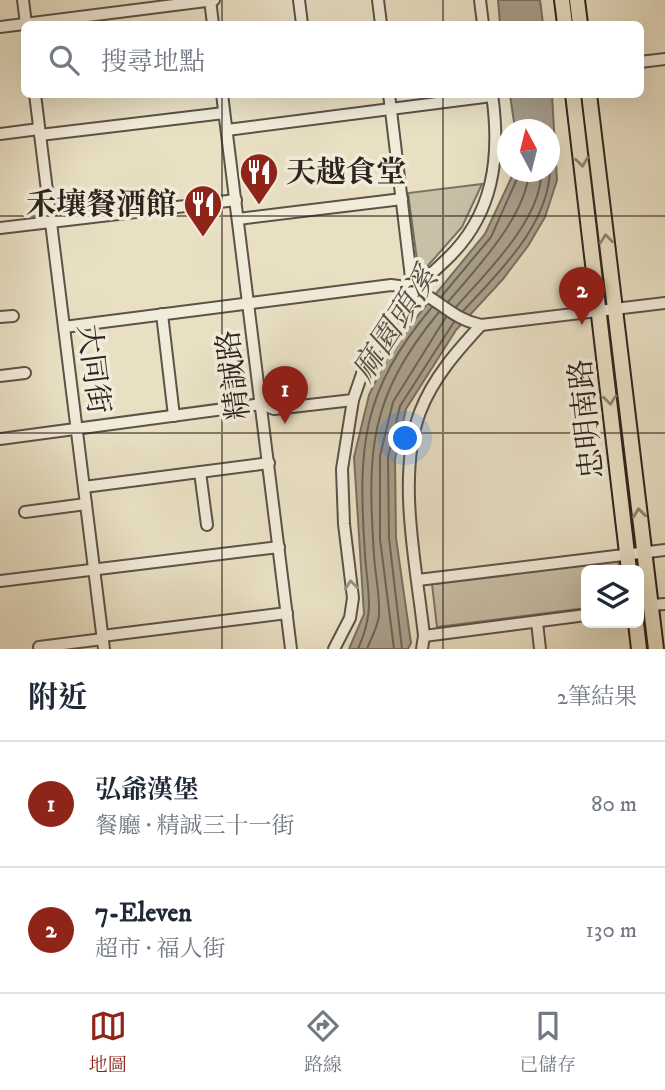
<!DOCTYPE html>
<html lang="zh-TW">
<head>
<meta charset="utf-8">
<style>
  :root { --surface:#fff; --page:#f2f2f3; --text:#1f2937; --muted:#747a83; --line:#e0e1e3; --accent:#8f2418 }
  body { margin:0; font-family:"IM FELL DW Pica","Noto Serif TC",serif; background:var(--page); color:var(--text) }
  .controls { position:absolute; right:21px; bottom:21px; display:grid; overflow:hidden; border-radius:10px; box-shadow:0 7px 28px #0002 }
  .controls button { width:63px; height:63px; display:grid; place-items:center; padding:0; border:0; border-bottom:2px solid var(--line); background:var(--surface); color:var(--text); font:35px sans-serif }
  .compass { position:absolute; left:497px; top:119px; width:63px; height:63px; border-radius:50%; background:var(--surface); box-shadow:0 7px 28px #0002; rotate:353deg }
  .you { position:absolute; left:406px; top:439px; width:24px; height:24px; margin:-18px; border:5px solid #fff; border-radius:50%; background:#1a73e8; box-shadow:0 0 0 10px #1a73e833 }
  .badge { display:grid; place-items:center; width:46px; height:46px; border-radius:50%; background:var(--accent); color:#fff; font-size:23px; font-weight:700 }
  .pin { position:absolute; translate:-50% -58px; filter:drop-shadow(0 2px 4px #0008) }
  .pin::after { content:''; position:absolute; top:37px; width:24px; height:21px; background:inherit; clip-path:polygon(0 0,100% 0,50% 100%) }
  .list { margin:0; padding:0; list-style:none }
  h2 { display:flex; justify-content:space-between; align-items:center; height:91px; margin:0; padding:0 28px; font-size:30px }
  h2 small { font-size:23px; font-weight:400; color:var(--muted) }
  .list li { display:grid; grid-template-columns:46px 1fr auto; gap:21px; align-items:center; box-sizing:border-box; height:126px; padding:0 28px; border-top:2px solid var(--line) }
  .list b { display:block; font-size:26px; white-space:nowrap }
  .list p { margin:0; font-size:23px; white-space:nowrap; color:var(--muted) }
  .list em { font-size:23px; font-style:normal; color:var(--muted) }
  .icon { flex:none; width:38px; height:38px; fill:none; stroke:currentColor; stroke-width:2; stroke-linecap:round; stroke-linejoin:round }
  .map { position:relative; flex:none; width:665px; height:649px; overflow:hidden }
  .search { position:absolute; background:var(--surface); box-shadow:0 7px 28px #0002; left:21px; right:21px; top:21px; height:77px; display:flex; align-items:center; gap:18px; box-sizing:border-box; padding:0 24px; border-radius:10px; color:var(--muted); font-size:26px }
  .sheet { height:343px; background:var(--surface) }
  nav { display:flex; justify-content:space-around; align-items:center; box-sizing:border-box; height:98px; border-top:2px solid var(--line); background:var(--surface); font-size:19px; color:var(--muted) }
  nav a { display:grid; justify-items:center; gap:4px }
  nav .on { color:var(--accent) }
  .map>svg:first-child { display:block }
</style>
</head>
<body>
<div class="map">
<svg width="665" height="649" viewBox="0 0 665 649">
  <rect width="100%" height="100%" fill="#e9e0c4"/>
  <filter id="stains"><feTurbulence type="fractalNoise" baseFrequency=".00286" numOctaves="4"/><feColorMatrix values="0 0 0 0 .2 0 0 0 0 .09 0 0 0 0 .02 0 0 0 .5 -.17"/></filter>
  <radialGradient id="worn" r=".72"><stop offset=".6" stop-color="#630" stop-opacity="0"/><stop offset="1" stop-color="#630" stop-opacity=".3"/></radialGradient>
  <g fill="#c9c0a8" stroke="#7c7263" stroke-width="2">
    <polygon points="482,184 462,227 425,269 418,267 408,193"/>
    <polygon points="618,560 619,570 586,570 586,608 437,627 432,584"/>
  </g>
  <g fill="#a9a08c" stroke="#786e60" stroke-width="2">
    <polygon points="498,0 540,0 543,24 500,24"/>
    <polygon points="510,95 552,95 557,180 545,217 528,246 503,279 456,330 406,409 395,459 396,538 411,643 408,649 349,649 364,614 354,457 369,395 392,347 485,234 514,172 550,172 550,130 515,129"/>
  </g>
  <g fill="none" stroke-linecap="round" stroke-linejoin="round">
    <g stroke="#6c6255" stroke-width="2">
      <polyline points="441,297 491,237 520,172"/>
      <path d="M448,302C476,269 526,216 529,172"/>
      <path d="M456,307C485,274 542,219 541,172"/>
      <path d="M463,311C499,272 551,223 550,166"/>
      <path d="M358,649C375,610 368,596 365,555C358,448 360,393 432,307"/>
      <path d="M367,649C371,638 379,625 379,614C380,595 375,574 374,555C367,449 369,397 439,312"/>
      <polyline points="394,649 380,539 380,456 393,402 446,317"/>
      <polyline points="402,649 389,538 388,457 400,406 454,322"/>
    </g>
    <g stroke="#5d5248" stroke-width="14">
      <g id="minor">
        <polyline points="23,0 26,24"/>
        <polyline points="210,0 213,24"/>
        <polyline points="299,0 302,24"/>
        <polyline points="378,0 381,24"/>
        <polyline points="480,0 483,24"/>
        <polyline points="0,27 214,0"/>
        <polyline points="640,62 665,59"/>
        <polyline points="35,94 104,649"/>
        <polyline points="222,94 291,649"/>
        <polyline points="227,130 492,96"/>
        <polyline points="0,134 39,129"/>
        <polyline points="40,135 224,113"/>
        <polyline points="238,219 402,199"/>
        <polyline points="0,228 236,200"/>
        <path d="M412,286C426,280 435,270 446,260C494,215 501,157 492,94"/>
        <polyline points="162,314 174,416"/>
        <polyline points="0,317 13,316"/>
        <path d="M64,327L391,285C435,288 443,317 481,325L665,303"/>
        <polyline points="0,376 25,373"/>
        <polyline points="0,439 261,404 274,409 353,400"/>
        <polyline points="200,472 207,525"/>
        <polyline points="84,487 269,463"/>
        <polyline points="25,512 86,504"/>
        <polyline points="418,580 665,550"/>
        <polyline points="0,581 279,547"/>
        <polyline points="651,605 665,604"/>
        <polyline points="537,622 540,649"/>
        <polyline points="102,636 287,613"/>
        <polyline points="424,636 586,615"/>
        <polyline points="39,647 103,639"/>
        <polyline points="334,649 350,618 353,598 344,524 342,469 353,400 363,371 383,334 409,297 412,286 389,94"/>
        <path d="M422,649L424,636C417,569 396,477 420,412C433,378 457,351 481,325"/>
      </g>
    </g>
    <g stroke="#2e231e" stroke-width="18">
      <g id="major">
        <polyline points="562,0 565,24"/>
        <polyline points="577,0 580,24"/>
        <polyline points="573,94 629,570"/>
        <polyline points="589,94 656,649"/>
        <polyline points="636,623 639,649"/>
      </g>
    </g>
    <use href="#minor" stroke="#f1ebd9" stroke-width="10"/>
    <use href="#major" stroke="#e9e0c4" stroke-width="14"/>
  </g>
  <defs><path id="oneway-chevron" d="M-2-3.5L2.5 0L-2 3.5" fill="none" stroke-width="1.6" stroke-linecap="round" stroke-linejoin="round" transform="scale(1.75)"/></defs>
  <g stroke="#8c8271">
    <use href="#oneway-chevron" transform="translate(582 162) rotate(83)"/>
    <use href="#oneway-chevron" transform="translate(606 239) rotate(-96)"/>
    <use href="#oneway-chevron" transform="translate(610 400) rotate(84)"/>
    <use href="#oneway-chevron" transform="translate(639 513) rotate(-97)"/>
  </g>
  <use stroke="#999185" href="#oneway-chevron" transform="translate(351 585) rotate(-97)"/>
  <path fill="none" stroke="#2e231e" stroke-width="2" stroke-opacity="0.55" d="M222,0V24M443,0V24M222,94V649M443,94V649M0,216H665M0,433H665"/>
  <defs>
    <g id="restaurant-pin" transform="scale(2.0125)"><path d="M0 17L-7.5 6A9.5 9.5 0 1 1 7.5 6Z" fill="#8f2418" stroke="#f1ebd9"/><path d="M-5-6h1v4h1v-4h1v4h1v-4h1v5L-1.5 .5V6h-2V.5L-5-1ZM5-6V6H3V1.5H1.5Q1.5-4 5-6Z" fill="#fff"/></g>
  </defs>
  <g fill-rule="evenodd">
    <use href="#restaurant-pin" x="259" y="172"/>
    <use href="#restaurant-pin" x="203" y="204"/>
  </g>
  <g text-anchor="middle" stroke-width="7" stroke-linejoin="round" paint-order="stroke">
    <g font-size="30" font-weight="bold" fill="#2e231e" stroke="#f1ebd9" text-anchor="start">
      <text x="286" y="182">天越食堂</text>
      <text x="176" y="214" text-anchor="end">禾壤餐酒館</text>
    </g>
    <g font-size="30" fill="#2e231e" stroke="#f1ebd9">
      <text transform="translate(94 369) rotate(83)" y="10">大同街</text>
      <text transform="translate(233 375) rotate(-97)" y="10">精誠路</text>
      <text transform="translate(586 419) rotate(-96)" y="10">忠明南路</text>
    </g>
    <g font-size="32" font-style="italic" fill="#594f44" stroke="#f1ebd9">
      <text transform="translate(394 324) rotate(-57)" y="11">麻園頭溪</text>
    </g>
  </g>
  <rect width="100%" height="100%" filter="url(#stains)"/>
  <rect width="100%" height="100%" fill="url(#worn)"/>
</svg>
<div class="controls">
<button><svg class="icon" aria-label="layers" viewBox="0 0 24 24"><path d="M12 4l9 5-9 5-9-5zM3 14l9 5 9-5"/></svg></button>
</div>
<svg class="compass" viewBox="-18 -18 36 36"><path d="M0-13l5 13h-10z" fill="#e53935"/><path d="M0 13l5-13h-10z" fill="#747a83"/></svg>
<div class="you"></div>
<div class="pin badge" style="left:285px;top:424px">1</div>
<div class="pin badge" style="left:582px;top:325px">2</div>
<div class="search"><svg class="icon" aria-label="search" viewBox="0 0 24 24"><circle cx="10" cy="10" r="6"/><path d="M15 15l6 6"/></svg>搜尋地點</div>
</div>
<section class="sheet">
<h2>附近<small>2筆結果</small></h2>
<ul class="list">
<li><span class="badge">1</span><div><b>弘爺漢堡</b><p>餐廳 · 精誠三十一街</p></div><em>80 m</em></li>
<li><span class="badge">2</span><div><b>7-Eleven</b><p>超市 · 福人街</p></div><em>130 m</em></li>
</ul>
</section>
<nav>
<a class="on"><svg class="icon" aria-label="map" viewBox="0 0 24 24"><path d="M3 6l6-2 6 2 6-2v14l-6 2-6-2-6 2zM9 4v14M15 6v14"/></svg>地圖</a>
<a><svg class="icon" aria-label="directions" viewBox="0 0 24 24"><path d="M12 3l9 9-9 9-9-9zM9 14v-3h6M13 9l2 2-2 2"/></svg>路線</a>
<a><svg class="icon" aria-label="saved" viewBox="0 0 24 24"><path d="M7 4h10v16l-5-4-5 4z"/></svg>已儲存</a>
</nav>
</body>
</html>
